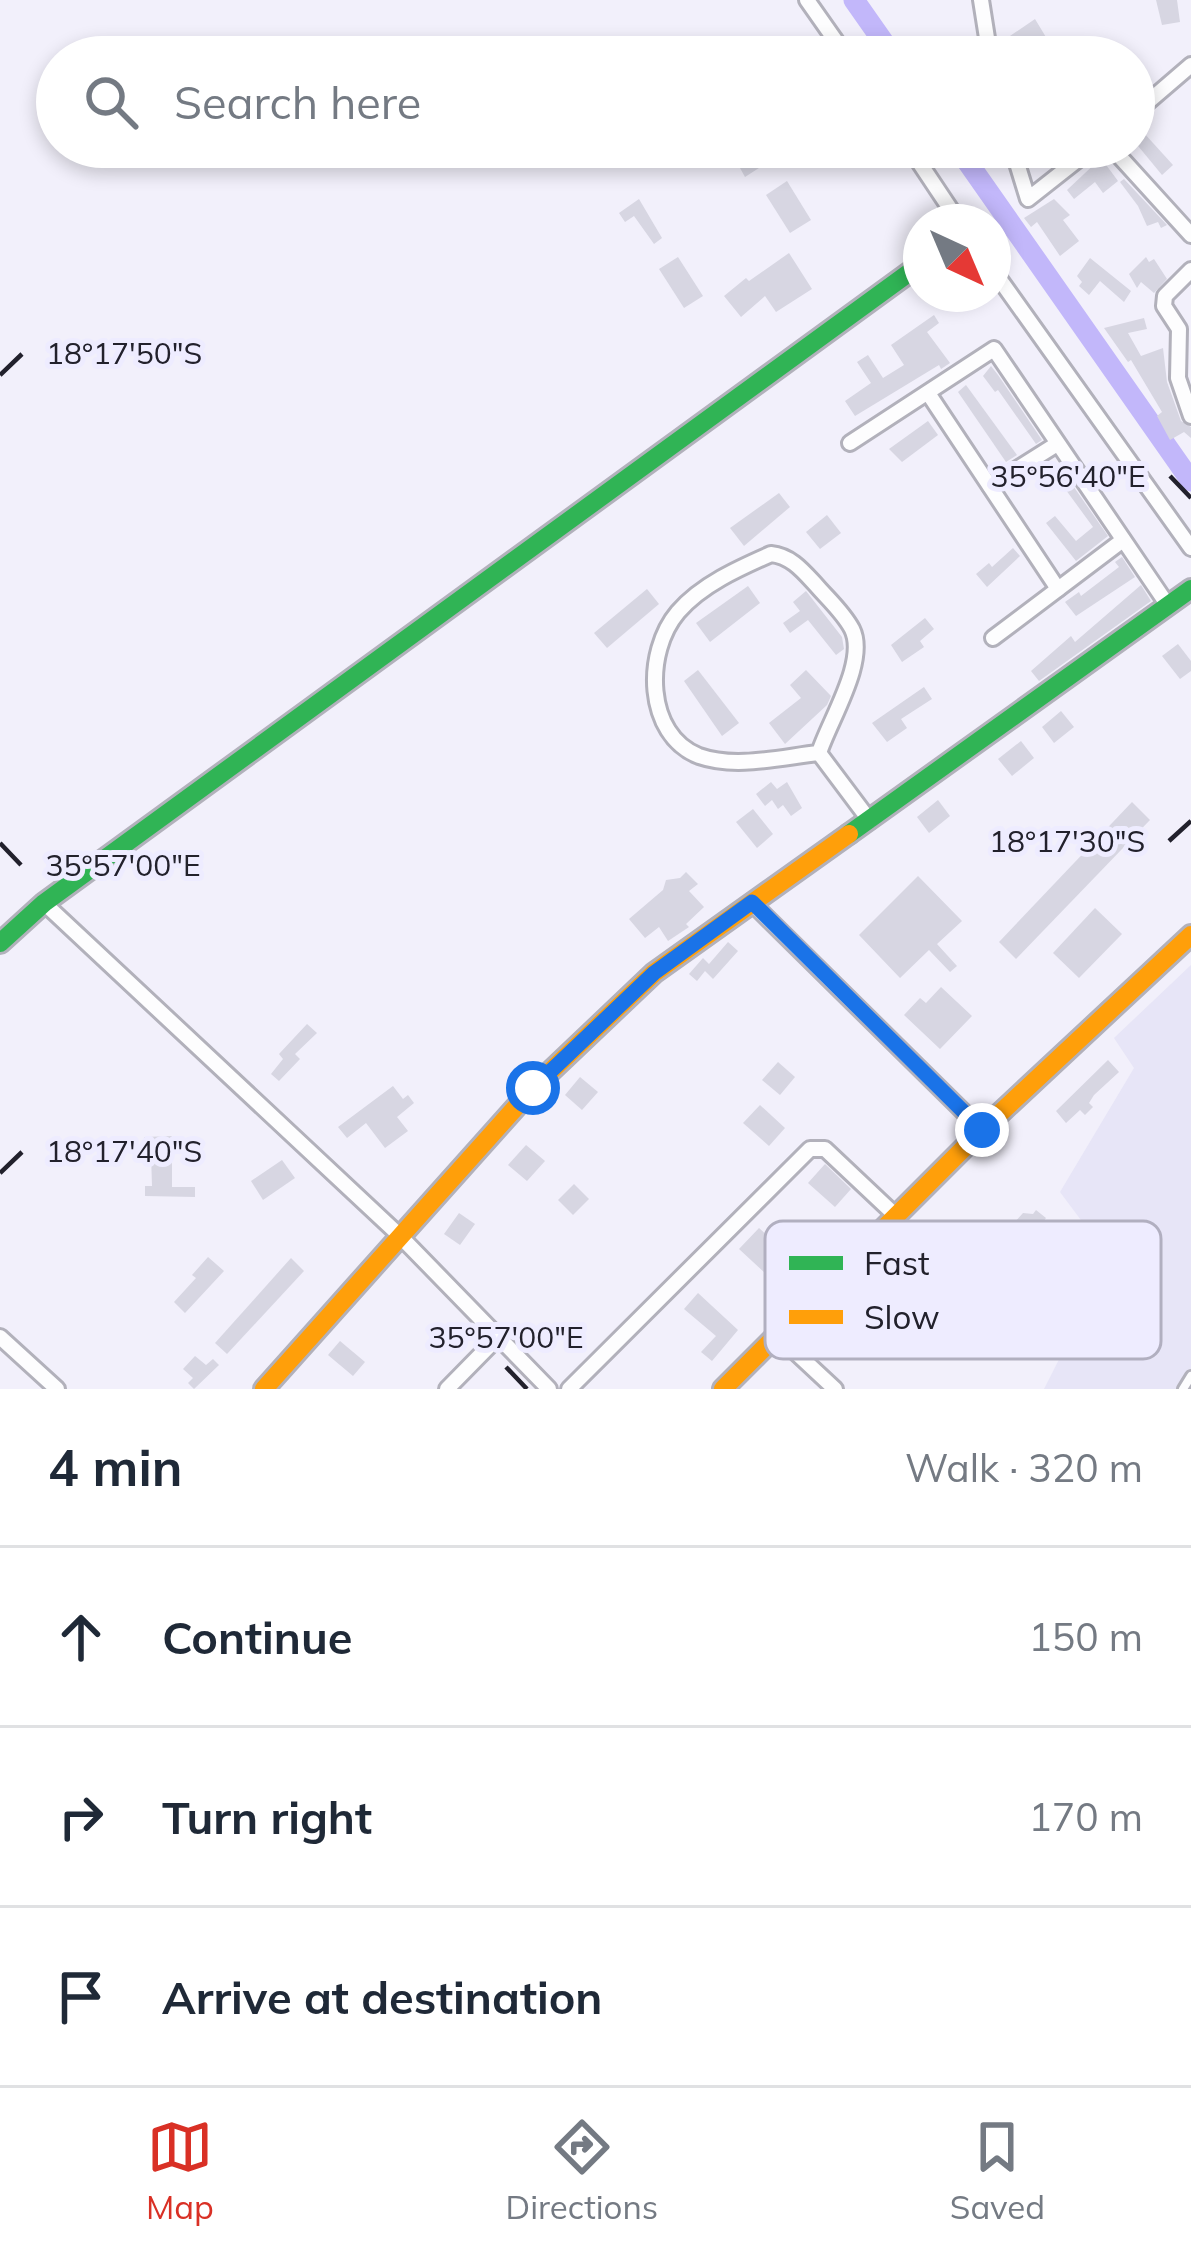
<!DOCTYPE html>
<html lang="en">
<head>
<meta charset="utf-8">
<style>
  :root { --surface:#fff; --page:#f6f6f7; --text:#1f2937; --muted:#747a83; --line:#e0e1e3; --accent:#d93025 }
  body { margin:0; font-family:Mulish,sans-serif; background:var(--page); color:var(--text) }
  .compass { position:absolute; left:903px; top:204px; width:108px; height:108px; border-radius:50%; background:var(--surface); box-shadow:0 6px 18px #0003; rotate:136deg }
  .stop { position:absolute; width:36px; height:36px; margin:-27px; border:9px solid #1a73e8; border-radius:50%; background:#fff }
  .stop.end { background:#1a73e8; border-color:#fff; box-shadow:0 3px 12px #0008 }
  .list { margin:0; padding:0; list-style:none }
  h2 { display:flex; justify-content:space-between; align-items:center; height:156px; margin:0; padding:0 48px; font-size:51px }
  h2 small { font-size:39px; font-weight:400; color:var(--muted) }
  .list li { display:grid; grid-template-columns:78px 1fr auto; gap:36px; align-items:center; box-sizing:border-box; height:180px; padding:0 48px; border-top:3px solid var(--line) }
  .list b { display:block; font-size:45px; white-space:nowrap }
  .list em { font-size:39px; font-style:normal; color:var(--muted) }
  .icon { flex:none; width:66px; height:66px; fill:none; stroke:currentColor; stroke-width:2; stroke-linecap:round; stroke-linejoin:round }
  .map { position:relative; flex:none; width:1191px; height:1389px; overflow:hidden }
  .search { position:absolute; background:var(--surface); box-shadow:0 6px 18px #0003; left:36px; right:36px; top:36px; height:132px; display:flex; align-items:center; gap:30px; box-sizing:border-box; padding:0 42px; border-radius:66px; color:var(--muted); font-size:45px }
  .sheet { height:696px; background:var(--surface) }
  nav { display:flex; justify-content:space-around; align-items:center; box-sizing:border-box; height:168px; border-top:3px solid var(--line); background:var(--surface); font-size:33px; color:var(--muted) }
  nav a { display:grid; justify-items:center; gap:6px }
  nav .on { color:var(--accent) }
  .map>svg:first-child { display:block }
</style>
</head>
<body>
<div class="map">
<svg width="1191" height="1389" viewBox="0 0 1191 1389">
  <rect width="100%" height="100%" fill="#f2f0fb"/>
  <polygon fill="#e7e5f7" points="1191,965 1191,1389 1044,1389 1110,1259 1060,1192 1134,1068 1114,1038"/>
  <g fill="none" stroke-linecap="round" stroke-linejoin="round">
    <g stroke="#c2b7fa" stroke-width="21">
      <polyline points="854,0 894,57"/>
      <polyline points="957,147 1191,481"/>
    </g>
  </g>
  <g fill="#d7d6e2">
    <polygon points="1156,0 1177,0 1180,22 1162,25"/>
    <polygon points="1035,19 1058,57 1043,57 1034,41 1014,52 1007,38"/>
    <polygon points="1143,132 1173,165 1162,175 1134,141"/>
    <polygon points="738,147 762,147 770,161 745,177 740,168 748,163"/>
    <polygon points="1101,158 1118,181 1103,193 1095,182 1074,199 1067,190"/>
    <polygon points="1124,179 1167,225 1161,228 1158,222 1147,226 1138,206 1120,182"/>
    <polygon points="787,181 811,220 790,233 766,195"/>
    <polygon points="639,199 662,238 654,244 634,216 625,222 619,213"/>
    <polygon points="1054,199 1070,215 1063,220 1079,241 1060,256 1037,222 1031,227 1024,218"/>
    <polygon points="789,253 812,289 776,312 765,296 741,317 724,296 746,278 749,281"/>
    <polygon points="678,257 703,296 684,308 659,269"/>
    <polygon points="1146,257 1149,262 1154,259 1167,279 1154,293 1141,282 1137,288 1129,274"/>
    <polygon points="1090,258 1131,291 1124,302 1100,281 1089,295 1079,286 1082,282 1077,276"/>
    <polygon points="934,315 939,323 927,332 950,363 941,369 939,365 855,416 845,401 871,383 857,362 868,355 883,378 904,365 891,345"/>
    <polygon points="1144,318 1147,329 1128,333 1141,356 1163,348 1167,382 1181,421 1191,427 1191,438 1184,432 1170,440 1157,416 1162,412 1131,360 1128,362 1104,328"/>
    <polygon points="991,366 998,375 1042,440 1036,444 998,390 995,392 983,376"/>
    <polygon points="966,385 1017,455 1006,462 958,392"/>
    <polygon points="928,421 938,435 902,462 889,449"/>
    <polygon points="1062,470 1108,536 1076,561 1046,523 1055,516 1076,541 1093,527 1055,475"/>
    <polygon points="779,493 790,507 744,546 730,528"/>
    <polygon points="827,515 841,533 820,549 806,532"/>
    <polygon points="1013,548 1020,556 987,587 976,574 989,563 992,567"/>
    <polygon points="1122,557 1135,577 1076,616 1065,602 1079,592 1081,596 1119,567 1115,562"/>
    <polygon points="1141,585 1151,601 1039,681 1031,671 1071,636 1075,642"/>
    <polygon points="748,586 760,603 710,642 696,623"/>
    <polygon points="647,589 659,604 607,648 594,633"/>
    <polygon points="806,591 842,637 844,649 836,655 808,620 790,633 783,623 800,611 793,602"/>
    <polygon points="925,618 934,629 920,641 924,647 902,662 891,645"/>
    <polygon points="1178,644 1191,661 1191,671 1180,679 1162,656"/>
    <polygon points="698,670 739,723 722,736 684,681"/>
    <polygon points="806,670 831,696 827,705 785,744 769,723 801,698 790,685"/>
    <polygon points="924,687 932,699 901,719 907,728 887,742 872,723"/>
    <polygon points="1061,711 1074,727 1054,743 1042,727"/>
    <polygon points="1021,741 1034,758 1012,776 998,759"/>
    <polygon points="771,782 777,789 787,782 802,808 791,816 783,805 778,809 772,800 765,806 756,794"/>
    <polygon points="938,800 950,816 929,833 917,817"/>
    <polygon points="1132,802 1150,820 1016,959 999,942"/>
    <polygon points="753,809 773,834 757,848 736,822"/>
    <polygon points="686,872 698,884 689,891 704,907 686,924 689,927 668,941 659,927 645,938 629,919 663,890 666,880 680,878"/>
    <polygon points="918,876 962,921 937,944 957,966 950,972 929,950 900,978 859,935"/>
    <polygon points="1095,908 1122,934 1079,978 1053,953"/>
    <polygon points="728,942 738,951 713,979 705,971 697,981 689,974 703,958 709,964"/>
    <polygon points="941,987 972,1016 940,1049 904,1015 920,998 926,1003"/>
    <polygon points="307,1024 317,1033 295,1054 300,1059 279,1081 271,1074 283,1059 279,1054"/>
    <polygon points="1108,1060 1119,1072 1094,1095 1089,1103 1093,1107 1085,1115 1080,1110 1066,1123 1056,1111"/>
    <polygon points="778,1062 795,1077 780,1095 762,1080"/>
    <polygon points="580,1077 598,1092 582,1110 565,1095"/>
    <polygon points="393,1086 403,1099 408,1095 414,1103 397,1117 408,1131 385,1148 366,1123 347,1138 338,1127"/>
    <polygon points="760,1105 785,1128 769,1146 743,1123"/>
    <polygon points="172,1136 172,1187 195,1187 195,1197 145,1196 145,1186 152,1186 151,1154 145,1154 144,1137"/>
    <polygon points="526,1145 545,1161 527,1181 508,1165"/>
    <polygon points="282,1160 295,1178 263,1200 251,1181"/>
    <polygon points="825,1164 851,1189 835,1207 808,1183"/>
    <polygon points="574,1184 589,1199 573,1215 558,1200"/>
    <polygon points="1036,1210 1046,1218 1040,1226 1057,1241 1043,1257 1035,1250 1039,1244 1014,1223 1023,1213 1033,1214"/>
    <polygon points="459,1213 475,1224 460,1245 444,1234"/>
    <polygon points="759,1228 771,1239 765,1246 793,1271 779,1286 739,1249"/>
    <polygon points="208,1257 224,1271 185,1313 174,1302 196,1278 192,1275"/>
    <polygon points="291,1258 304,1271 227,1354 215,1343"/>
    <polygon points="698,1293 738,1330 712,1361 701,1352 716,1336 684,1309"/>
    <polygon points="340,1341 365,1362 353,1376 328,1355"/>
    <polygon points="195,1356 206,1365 213,1359 219,1365 194,1389 188,1383 193,1378 183,1369"/>
  </g>
  <g fill="none" stroke-linecap="round" stroke-linejoin="round">
    <g stroke="#b2b1bb" stroke-width="14">
      <polyline id="lane" points="1183,1389 1191,1376"/>
    </g>
    <g stroke="#b2b1bb" stroke-width="20">
      <g id="street">
        <polyline points="807,0 847,57"/>
        <polyline points="981,0 990,57"/>
        <polyline points="1134,114 1191,65"/>
        <polyline points="909,147 959,222"/>
        <polyline points="1012,147 1028,199 1094,147"/>
        <polyline points="1111,147 1191,235"/>
        <polyline points="993,270 1191,548"/>
        <polyline points="1191,270 1165,296 1164,306 1179,329 1178,378 1191,416"/>
        <polyline points="928,393 1058,589"/>
        <polyline points="850,443 994,349 1167,604"/>
        <polyline points="990,486 1057,444"/>
        <path d="M771,554C791,556 803,571 816,585C828,599 843,612 852,629C868,661 829,721 819,753C781,757 736,769 699,756C645,735 644,652 678,612C701,585 739,568 771,554Z"/>
        <polyline points="993,638 1123,540"/>
        <polyline points="819,753 870,821"/>
        <polyline points="751,902 982,1130"/>
        <polyline points="44,903 399,1235 549,1389"/>
        <polyline points="777,1335 835,1389"/>
        <polyline points="0,1337 57,1389"/>
        <polyline points="447,1389 498,1337"/>
        <polyline points="569,1389 810,1149 825,1149 895,1215"/>
      </g>
    </g>
    <g stroke="#b2b1bb" stroke-width="24">
      <g id="fast">
        <polyline points="849,834 1191,589"/>
        <polyline points="0,943 44,903 921,264"/>
      </g>
    </g>
    <g stroke="#b2b1bb" stroke-width="24">
      <g id="slow">
        <polyline points="264,1389 533,1088 654,973 849,834"/>
        <polyline points="723,1389 982,1130 1191,935"/>
      </g>
    </g>
    <use href="#lane" stroke="#fdfdfe" stroke-width="8"/>
    <use href="#street" stroke="#fdfdfe" stroke-width="14"/>
    <use href="#fast" stroke="#30b455" stroke-width="18"/>
    <use href="#slow" stroke="#ff9f0a" stroke-width="18"/>
  </g>
  <g fill="none" stroke-linecap="round" stroke-linejoin="round">
    <polyline stroke="#1a73e8" stroke-width="15" points="533,1088 654,973 752,902 982,1130"/>
  </g>
  <path fill="none" stroke="#22212c" stroke-width="4.5" d="M0,375L22,354M1170,476L1191,498M1169,841L1191,821M0,843L21,865M0,1173L22,1152M506,1367L527,1389"/>
  <rect x="765" y="1221" width="396" height="138" rx="18" fill="#eeecff" stroke="#b1afc0" stroke-width="3"/>
  <rect x="789" y="1256" width="54" height="14" fill="#30b455"/>
  <rect x="789" y="1310" width="54" height="14" fill="#ff9f0a"/>
  <g font-size="33" fill="#22212c">
    <text x="864" y="1275">Fast</text>
    <text x="864" y="1329">Slow</text>
  </g>
  <g font-size="30" text-anchor="middle" fill="#22212c" stroke="#eeecff" stroke-width="10" stroke-linejoin="round" paint-order="stroke">
    <text x="124" y="364">18°17'50"S</text>
    <text x="1068" y="487">35°56'40"E</text>
    <text x="1067" y="852">18°17'30"S</text>
    <text x="123" y="876">35°57'00"E</text>
    <text x="124" y="1162">18°17'40"S</text>
    <text x="506" y="1348">35°57'00"E</text>
  </g>
</svg>
<svg class="compass" viewBox="-18 -18 36 36"><path d="M0-13l5 13h-10z" fill="#e53935"/><path d="M0 13l5-13h-10z" fill="#747a83"/></svg>
<div class="stop" style="left:533px;top:1088px"></div>
<div class="stop end" style="left:982px;top:1130px"></div>
<div class="search"><svg class="icon" aria-label="search" viewBox="0 0 24 24"><circle cx="10" cy="10" r="6"/><path d="M15 15l6 6"/></svg>Search here</div>
</div>
<section class="sheet">
<h2>4 min<small>Walk · 320 m</small></h2>
<ul class="list">
<li><svg class="icon" aria-label="ahead" viewBox="0 0 24 24"><path d="M12 20V5M6 11l6-6 6 6"/></svg><div><b>Continue</b></div><em>150 m</em></li>
<li><svg class="icon" aria-label="right" viewBox="0 0 24 24"><path d="M7 20v-9h11M14 6l5 5-5 5"/></svg><div><b>Turn right</b></div><em>170 m</em></li>
<li><svg class="icon" aria-label="arrive" viewBox="0 0 24 24"><path d="M6 21V4h12l-3 4 3 4H6"/></svg><div><b>Arrive at destination</b></div></li>
</ul>
</section>
<nav>
<a class="on"><svg class="icon" aria-label="map" viewBox="0 0 24 24"><path d="M3 6l6-2 6 2 6-2v14l-6 2-6-2-6 2zM9 4v14M15 6v14"/></svg>Map</a>
<a><svg class="icon" aria-label="directions" viewBox="0 0 24 24"><path d="M12 3l9 9-9 9-9-9zM9 14v-3h6M13 9l2 2-2 2"/></svg>Directions</a>
<a><svg class="icon" aria-label="saved" viewBox="0 0 24 24"><path d="M7 4h10v16l-5-4-5 4z"/></svg>Saved</a>
</nav>
</body>
</html>
